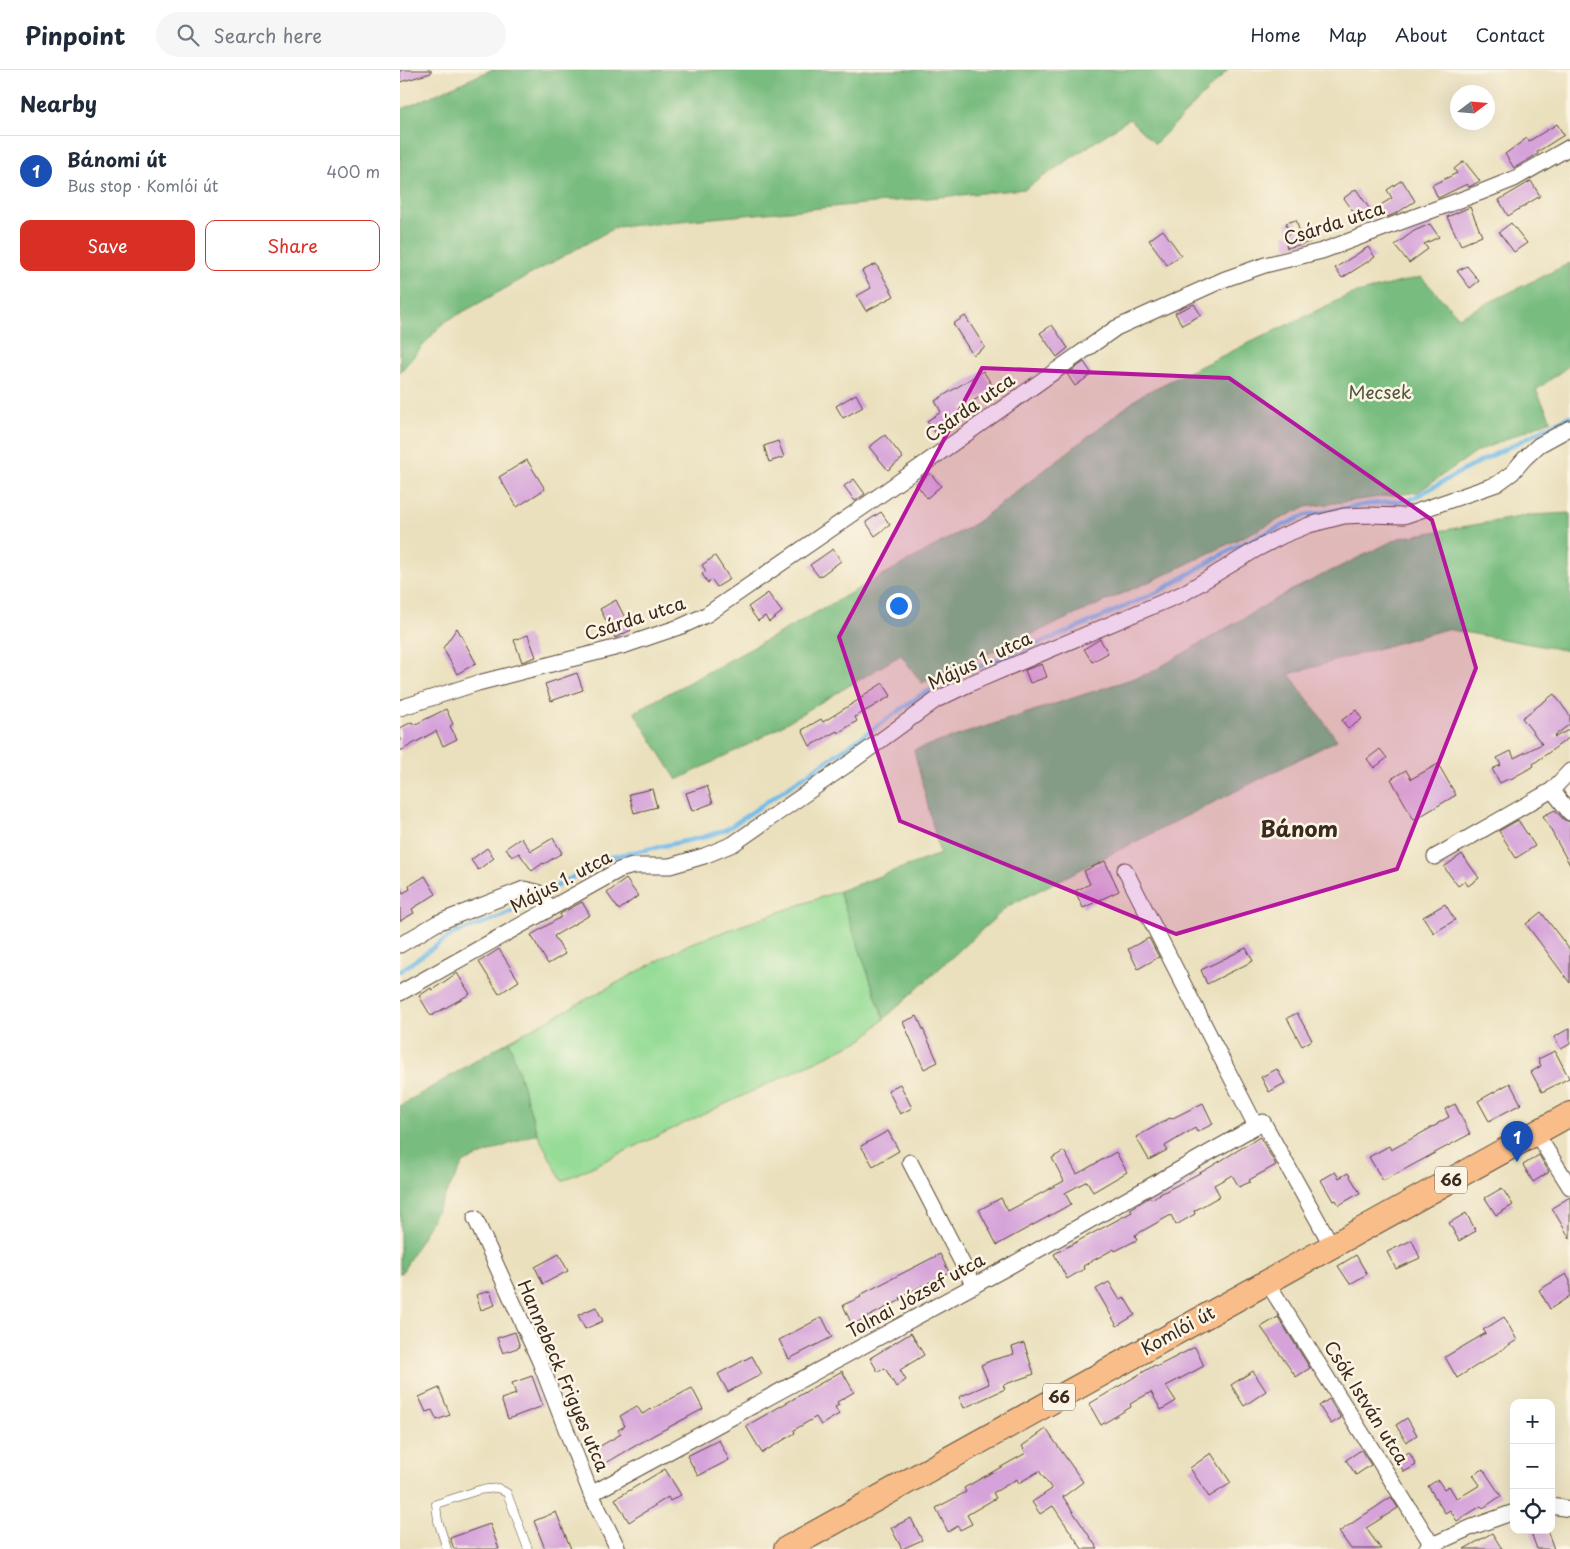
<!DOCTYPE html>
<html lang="en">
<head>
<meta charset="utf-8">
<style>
  :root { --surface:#fff; --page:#f6f6f7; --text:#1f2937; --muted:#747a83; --line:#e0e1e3; --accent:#d93025 }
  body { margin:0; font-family:"Playpen Sans",sans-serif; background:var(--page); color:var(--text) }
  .controls { position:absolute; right:15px; bottom:15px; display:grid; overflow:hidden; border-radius:10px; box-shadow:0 5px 20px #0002 }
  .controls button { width:45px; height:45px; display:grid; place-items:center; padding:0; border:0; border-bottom:1px solid var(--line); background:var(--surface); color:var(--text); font:25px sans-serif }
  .compass { position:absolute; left:1050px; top:15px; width:45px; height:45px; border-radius:50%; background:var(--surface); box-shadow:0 5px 20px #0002; rotate:74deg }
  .you { position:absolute; left:498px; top:535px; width:18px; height:18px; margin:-12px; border:4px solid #fff; border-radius:50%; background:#1a73e8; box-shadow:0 0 0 8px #1a73e833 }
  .badge { display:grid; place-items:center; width:32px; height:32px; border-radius:50%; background:var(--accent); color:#fff; font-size:16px; font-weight:700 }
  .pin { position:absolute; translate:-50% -41px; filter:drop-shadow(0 1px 2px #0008) }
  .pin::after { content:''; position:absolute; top:26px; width:18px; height:15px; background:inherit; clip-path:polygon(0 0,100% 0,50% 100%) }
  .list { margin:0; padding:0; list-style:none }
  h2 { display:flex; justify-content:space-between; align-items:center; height:65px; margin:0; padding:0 20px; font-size:21px }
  h2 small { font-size:16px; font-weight:400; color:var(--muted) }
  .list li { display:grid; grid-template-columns:32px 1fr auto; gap:15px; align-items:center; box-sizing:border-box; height:70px; padding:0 20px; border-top:1px solid var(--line) }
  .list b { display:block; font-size:19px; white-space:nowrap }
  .list p { margin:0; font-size:16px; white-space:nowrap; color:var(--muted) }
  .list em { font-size:16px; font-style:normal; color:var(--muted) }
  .actions { display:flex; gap:10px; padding:15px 20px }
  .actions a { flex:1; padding:11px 0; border:1px solid var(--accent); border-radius:10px; text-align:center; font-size:18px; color:var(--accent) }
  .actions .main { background:var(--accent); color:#fff }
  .icon { flex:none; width:28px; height:28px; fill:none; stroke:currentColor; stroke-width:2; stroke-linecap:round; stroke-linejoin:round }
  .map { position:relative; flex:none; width:1170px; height:1479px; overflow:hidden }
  header { display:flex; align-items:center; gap:30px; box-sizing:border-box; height:70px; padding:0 25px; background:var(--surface); border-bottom:1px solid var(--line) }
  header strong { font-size:24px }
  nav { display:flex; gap:28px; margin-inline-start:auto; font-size:18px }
  .search { width:350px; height:45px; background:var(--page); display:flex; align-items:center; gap:12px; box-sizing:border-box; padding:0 18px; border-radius:28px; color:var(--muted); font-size:19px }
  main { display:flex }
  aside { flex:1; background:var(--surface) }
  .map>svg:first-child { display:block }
</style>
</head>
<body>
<header>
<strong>Pinpoint</strong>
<div class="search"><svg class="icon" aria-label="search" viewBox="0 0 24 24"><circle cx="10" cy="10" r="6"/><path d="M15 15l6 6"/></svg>Search here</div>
<nav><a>Home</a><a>Map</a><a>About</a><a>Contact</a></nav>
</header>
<main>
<aside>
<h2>Nearby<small></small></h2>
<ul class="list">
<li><span class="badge" style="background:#1a4fb4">1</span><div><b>Bánomi út</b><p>Bus stop · Komlói út</p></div><em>400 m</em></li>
</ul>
<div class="actions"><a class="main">Save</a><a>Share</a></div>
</aside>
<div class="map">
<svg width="1170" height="1479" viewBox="0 0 1170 1479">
  <rect width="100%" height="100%" fill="#fcf5e5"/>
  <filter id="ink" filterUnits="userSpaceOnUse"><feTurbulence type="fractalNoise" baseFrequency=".02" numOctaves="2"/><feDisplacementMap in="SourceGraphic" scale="10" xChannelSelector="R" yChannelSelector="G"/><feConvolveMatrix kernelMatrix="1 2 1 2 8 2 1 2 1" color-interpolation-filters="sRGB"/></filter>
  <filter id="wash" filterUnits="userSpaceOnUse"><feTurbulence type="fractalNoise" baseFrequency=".0096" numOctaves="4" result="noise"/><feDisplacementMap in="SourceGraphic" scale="20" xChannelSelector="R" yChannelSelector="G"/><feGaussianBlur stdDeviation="1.12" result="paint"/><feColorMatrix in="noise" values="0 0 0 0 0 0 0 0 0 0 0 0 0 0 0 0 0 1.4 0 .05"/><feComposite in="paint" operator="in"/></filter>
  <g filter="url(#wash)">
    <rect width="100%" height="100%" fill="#eae0bd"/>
    <polygon fill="#96dc96" stroke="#68835a" points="439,821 484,949 463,969 162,1111 137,1063 109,971 289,874"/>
    <g fill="#78bc7f" stroke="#5a734e">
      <polygon points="91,0 828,0 755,74 729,49 625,119 216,157 43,253 0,302 0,40"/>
      <polygon points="1170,193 1170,295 1136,320 1151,350 1076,382 1018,422 905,437 764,505 522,613 501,585 357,670 277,710 234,642 374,566 576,453 743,324 949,225 1021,207 1059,247"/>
      <polygon points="1170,443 1170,581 1046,559 889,604 937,670 608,836 484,949 439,821 540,784 514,680 750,603 888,522 999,468 1131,445"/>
      <polygon points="109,971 137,1063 64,1092 3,1201 0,1204 0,1036"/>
    </g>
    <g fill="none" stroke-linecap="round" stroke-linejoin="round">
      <polyline stroke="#70bae9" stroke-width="4.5" points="0,901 53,864 103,846 207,788 304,767 327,759 469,662 521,625 563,603 667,562 760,521 835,477 906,445 969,434 1010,430 1064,400 1170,346"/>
    </g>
    <g id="blocks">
      <g fill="#d5a3da">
        <polygon points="0,0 31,0 31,3 0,12"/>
        <polygon points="1157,54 1164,65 1137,82 1138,84 1114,98 1105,84 1127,68 1129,71"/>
        <polygon points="1064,91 1080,111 1069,117 1067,114 1038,128 1032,115 1057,103 1054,99"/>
        <polygon points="1002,110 1015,131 997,143 987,147 979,136 992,128 987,120"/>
        <polygon points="1131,111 1140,126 1108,146 1099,130"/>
        <polygon points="956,119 971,141 959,150 944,128"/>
        <polygon points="1070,137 1082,166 1061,175 1047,147"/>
        <polygon points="896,150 900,163 907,161 910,172 887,178 884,165 889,164 886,153"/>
        <polygon points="1111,153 1127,173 1114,182 1099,162"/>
        <polygon points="1030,154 1039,167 1024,174 1028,179 1009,193 995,175 1014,161"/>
        <polygon points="763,160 781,185 767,195 749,170"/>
        <polygon points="968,177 975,187 942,208 935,198"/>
        <polygon points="476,194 494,226 466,241 457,226 471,218 462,201"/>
        <polygon points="1067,196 1079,211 1070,218 1057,201"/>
        <polygon points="794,234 801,245 782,255 775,243"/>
        <polygon points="565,246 585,277 573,285 553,254"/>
        <polygon points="652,255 668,278 657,287 640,263"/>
        <polygon points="684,292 692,304 675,316 667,304"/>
        <polygon points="583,301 594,318 562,338 566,344 536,364 527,351 541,342 535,331"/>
        <polygon points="456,324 463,337 443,348 436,336"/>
        <polygon points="485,365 503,388 488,400 469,377"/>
        <polygon points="378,371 384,387 369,392 364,376"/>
        <polygon points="127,390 145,419 117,437 99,407"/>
        <polygon points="530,403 541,416 527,428 516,414"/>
        <polygon points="454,409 465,424 455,431 444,416"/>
        <polygon points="481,442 490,455 475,466 466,452"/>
        <polygon points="433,479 441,491 419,507 410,495"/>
        <polygon points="315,486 330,509 317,517 312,510 308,513 302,504 306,501 302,495"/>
        <polygon points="368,523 382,542 369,552 365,546 358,551 348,537"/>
        <polygon points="216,530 231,560 215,568 200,539"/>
        <polygon points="57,558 76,593 57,604 43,578"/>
        <polygon points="128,565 136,587 122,592 114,570"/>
        <polygon points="700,569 708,583 692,592 684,579"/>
        <polygon points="642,594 647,607 630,613 625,600"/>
        <polygon points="177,603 183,620 151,631 145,614"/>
        <polygon points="483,613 491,626 455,647 457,651 438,663 437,661 410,676 402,660 421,649 423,652 463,627 462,626"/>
        <polygon points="1154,624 1170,646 1170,654 1154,666 1155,667 1169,660 1170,667 1133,694 1134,696 1109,710 1108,709 1100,713 1092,699 1101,695 1097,688 1111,681 1114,688 1142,674 1122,648"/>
        <polygon points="46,639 53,654 50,656 57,669 43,676 36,661 0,681 0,658 12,652 14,655"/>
        <polygon points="956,640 962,649 948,659 942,650"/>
        <polygon points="980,679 987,688 974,698 967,689"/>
        <polygon points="1038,694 1056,725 1014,750 991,709 1006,700 1011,709"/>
        <polygon points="307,716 313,733 292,741 286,723"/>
        <polygon points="252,719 257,737 234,743 229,724"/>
        <polygon points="1155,740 1163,749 1170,752 1170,795 1143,746"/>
        <polygon points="1118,750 1135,776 1116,788 1099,761"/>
        <polygon points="121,768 131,781 153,768 162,783 144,794 143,793 132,801 119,783 112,787 106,778"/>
        <polygon points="87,778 94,788 78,800 71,790"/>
        <polygon points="1062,784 1079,808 1068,816 1065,811 1058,816 1044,797"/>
        <polygon points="705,791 719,821 683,838 675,821 690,814 684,801"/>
        <polygon points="25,806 36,824 12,839 14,843 0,851 0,818 3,823 10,819 9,816"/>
        <polygon points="226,809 238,826 219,840 207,823"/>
        <polygon points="182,832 190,845 154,866 165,884 148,894 131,865 161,847 160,844"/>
        <polygon points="1045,834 1055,850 1034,863 1023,847"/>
        <polygon points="1141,842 1170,880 1170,913 1126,854"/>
        <polygon points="749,868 759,887 738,899 728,879"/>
        <polygon points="846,878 853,891 807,914 801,900"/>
        <polygon points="99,879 119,911 99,924 79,892"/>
        <polygon points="57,903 70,924 31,946 19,926 31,918 32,920"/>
        <polygon points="897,943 912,970 902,976 887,948"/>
        <polygon points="517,946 538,992 524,999 503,952"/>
        <polygon points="1170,958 1170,974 1161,979 1154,967"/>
        <polygon points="1155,981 1169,1008 1142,1022 1131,1002 1141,996 1138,989"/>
        <polygon points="877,999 885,1013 869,1022 861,1007"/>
        <polygon points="1110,1013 1121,1034 1089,1051 1078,1031"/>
        <polygon points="500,1014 512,1038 500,1044 488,1020"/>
        <polygon points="803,1033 813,1054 797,1062 795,1058 765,1076 767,1080 749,1090 736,1067 770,1048 771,1049"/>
        <polygon points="1055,1034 1070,1064 983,1111 969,1087 989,1076 991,1080 1038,1054 1038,1053 1049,1047 1045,1039"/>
        <polygon points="488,1061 499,1081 473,1096 461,1076"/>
        <polygon points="860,1067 876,1095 849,1110 850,1112 839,1117 832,1105 814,1115 820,1126 794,1141 795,1144 776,1155 771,1145 735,1165 737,1170 715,1181 714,1179 683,1196 684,1199 667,1209 654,1184 732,1142 730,1139 750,1127 751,1129 807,1099"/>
        <polygon points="664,1081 677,1104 716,1082 727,1102 693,1122 687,1111 665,1123 671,1134 597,1175 579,1140 601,1128 608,1141 664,1111 652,1088"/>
        <polygon points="1139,1085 1149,1102 1133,1112 1123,1095"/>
        <polygon points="935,1102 939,1108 948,1103 960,1123 939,1135 936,1130 933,1131 921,1110"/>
        <polygon points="1102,1118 1113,1135 1096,1145 1085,1128"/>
        <polygon points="1170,1127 1170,1169 1152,1138"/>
        <polygon points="1066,1143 1076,1161 1059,1171 1049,1153"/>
        <polygon points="1012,1170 1020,1188 996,1199 987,1182"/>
        <polygon points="159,1184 168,1201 143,1214 135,1197"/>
        <polygon points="540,1184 549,1202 500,1227 501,1230 452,1255 443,1235 461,1227 460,1225"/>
        <polygon points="956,1185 967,1204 950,1214 938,1196"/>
        <polygon points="1166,1204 1170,1211 1170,1226 1150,1239 1139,1220"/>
        <polygon points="709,1212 720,1230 724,1227 735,1245 717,1256 696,1219"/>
        <polygon points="90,1221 95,1235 81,1240 76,1225"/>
        <polygon points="196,1237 203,1251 185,1259 178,1245"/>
        <polygon points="422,1247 432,1267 389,1289 379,1270"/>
        <polygon points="878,1247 910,1298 896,1307 861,1257"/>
        <polygon points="1104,1247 1117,1270 1057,1308 1045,1287 1086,1263 1083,1260"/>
        <polygon points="115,1262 120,1277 103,1283 97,1268"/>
        <polygon points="511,1263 524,1285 500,1300 506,1310 496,1317 485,1298 478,1302 470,1288"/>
        <polygon points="624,1273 634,1304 603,1315 605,1319 564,1338 559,1327 589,1314 581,1295 592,1290 614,1284 612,1277"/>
        <polygon points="795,1277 804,1296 766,1316 776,1331 761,1340 751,1322 730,1334 731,1337 701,1355 689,1334 755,1295 756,1297"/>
        <polygon points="352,1286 362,1304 328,1322 318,1304"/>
        <polygon points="442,1301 454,1322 437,1332 439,1335 435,1337 439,1344 421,1355 416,1347 394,1360 395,1363 362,1383 346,1356"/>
        <polygon points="853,1301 866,1321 844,1336 831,1315"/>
        <polygon points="132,1306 143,1336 108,1349 101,1329 116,1324 112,1313"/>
        <polygon points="39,1318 50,1345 37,1350 32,1340 26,1342 19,1327"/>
        <polygon points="292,1318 303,1339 254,1365 199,1397 190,1382 221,1364 218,1360 225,1356 220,1346 237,1336 242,1344"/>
        <polygon points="929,1329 941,1348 931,1354 919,1336"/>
        <polygon points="1007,1348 1017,1365 1006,1372 996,1355"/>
        <polygon points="646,1359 683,1412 663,1427 698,1479 682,1479 653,1436 640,1444 632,1432 652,1419 639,1401 619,1413 617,1409 593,1423 596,1428 567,1445 572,1454 560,1460 558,1456 548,1462 536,1438 566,1422 564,1418 626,1383 622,1376"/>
        <polygon points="319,1370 329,1390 298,1406 287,1386"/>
        <polygon points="961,1380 971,1395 956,1405 946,1390"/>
        <polygon points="1009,1382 1016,1395 1004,1402 997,1390"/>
        <polygon points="811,1383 831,1413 809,1427 790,1398"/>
        <polygon points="265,1399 281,1425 270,1431 268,1427 229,1452 215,1429"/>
        <polygon points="1083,1399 1101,1426 1083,1438 1081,1436 1057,1451 1050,1440 1045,1443 1028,1416 1038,1410 1044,1419 1049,1416 1057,1429 1080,1415 1073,1405"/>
        <polygon points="991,1427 998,1438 966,1458 981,1479 951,1479 939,1462"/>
        <polygon points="156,1442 171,1479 145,1479 134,1451"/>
        <polygon points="511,1448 522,1470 502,1479 491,1458"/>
        <polygon points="90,1454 99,1479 54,1479 50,1468"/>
        <polygon points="1130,1460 1147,1460 1154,1479 1137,1479"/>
        <polygon points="1092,1463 1102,1479 1064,1479"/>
      </g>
    </g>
  </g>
  <g filter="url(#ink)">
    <use href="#blocks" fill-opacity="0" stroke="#554536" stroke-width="1"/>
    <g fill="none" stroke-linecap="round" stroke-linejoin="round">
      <g stroke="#554536" stroke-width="9">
        <polyline id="lane" points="47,1479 38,1451 36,1434 79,1420 98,1418 107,1423 128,1479"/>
      </g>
      <g stroke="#554536" stroke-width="17">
        <g id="street">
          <polyline points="0,638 78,613 226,575 282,556 306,545 466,435 716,258 825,209 865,195 922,181 1079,123 1114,109 1170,77"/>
          <polyline points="1170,701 1152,720 1170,743"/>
          <polyline points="1035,787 1152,720"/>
          <polyline points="725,800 856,1056 863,1052 932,1176"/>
          <polyline points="0,875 37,853 124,819 137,822 150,838"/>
          <polyline points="0,923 219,800 233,796 270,796 304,786 333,774 451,692 536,630 569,614 784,523 855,480 882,466 909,455 944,446 967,445 1004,446 1097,414 1112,403 1124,389 1139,375 1170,358"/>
          <polyline points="1136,1063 1170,1117"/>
          <polyline points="510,1092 574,1216"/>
          <polyline points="75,1148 140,1292 191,1424 218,1479"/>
          <polyline points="867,1212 1032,1475"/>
          <polyline points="191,1424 608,1197 856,1056"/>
          <polyline points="1151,1436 1170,1439"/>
          <polyline points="1026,1479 1032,1475 1072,1457 1114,1442"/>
        </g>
      </g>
      <g stroke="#554536" stroke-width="26">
        <polyline id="primary" points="386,1479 1170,1044"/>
      </g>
      <use href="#lane" stroke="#fff" stroke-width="8"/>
      <use href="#street" stroke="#fff" stroke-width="15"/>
      <use href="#primary" stroke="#f8bd89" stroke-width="24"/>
    </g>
  </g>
  <path fill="#b5179e" fill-opacity="0.2" stroke="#b5179e" stroke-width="4" stroke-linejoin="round" d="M582,298L829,308L1032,450L1076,598L997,799L776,864L500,751L439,567Z"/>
  <g text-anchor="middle" stroke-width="5" stroke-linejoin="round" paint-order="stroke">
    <g fill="#fcf5e5" stroke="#75675a" stroke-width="1">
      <rect x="1035" y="1096.5" width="32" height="27" rx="4"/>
      <rect x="643" y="1313.5" width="32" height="27" rx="4"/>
    </g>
    <g font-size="16" font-weight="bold" fill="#3b2a1e">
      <text x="1051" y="1116">66</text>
      <text x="659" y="1333">66</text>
    </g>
    <g font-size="18" fill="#3b2a1e" stroke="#fcf5e5">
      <text transform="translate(934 154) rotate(-18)" y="6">Csárda utca</text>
      <text transform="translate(570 338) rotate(-35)" y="6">Csárda utca</text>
      <text transform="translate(235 549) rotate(-18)" y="6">Csárda utca</text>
      <text transform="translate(580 591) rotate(-25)" y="6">Május 1. utca</text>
      <text transform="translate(161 812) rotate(-28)" y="6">Május 1. utca</text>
      <text transform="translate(516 1226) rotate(-29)" y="6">Tolnai József utca</text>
      <text transform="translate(778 1261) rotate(-29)" y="6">Komlói út</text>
      <text transform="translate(163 1306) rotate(67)" y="6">Hannebeck Frigyes utca</text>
      <text transform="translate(966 1333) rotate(58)" y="6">Csók István utca</text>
    </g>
    <g font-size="18" fill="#52563c" stroke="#fcf5e5">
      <text x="980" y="329">Mecsek</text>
    </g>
    <g font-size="22" font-weight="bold" fill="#3b2a1e" stroke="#fcf5e5">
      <text x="899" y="767">Bánom</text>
    </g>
  </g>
</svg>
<div class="controls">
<button>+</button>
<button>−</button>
<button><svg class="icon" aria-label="locate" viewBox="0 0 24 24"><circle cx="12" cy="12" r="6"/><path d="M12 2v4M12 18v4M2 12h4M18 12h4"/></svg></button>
</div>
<svg class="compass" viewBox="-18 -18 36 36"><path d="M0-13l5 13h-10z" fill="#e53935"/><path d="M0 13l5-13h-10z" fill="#747a83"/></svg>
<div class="you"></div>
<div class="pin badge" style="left:1117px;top:1092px;background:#1a4fb4">1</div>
</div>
</main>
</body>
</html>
